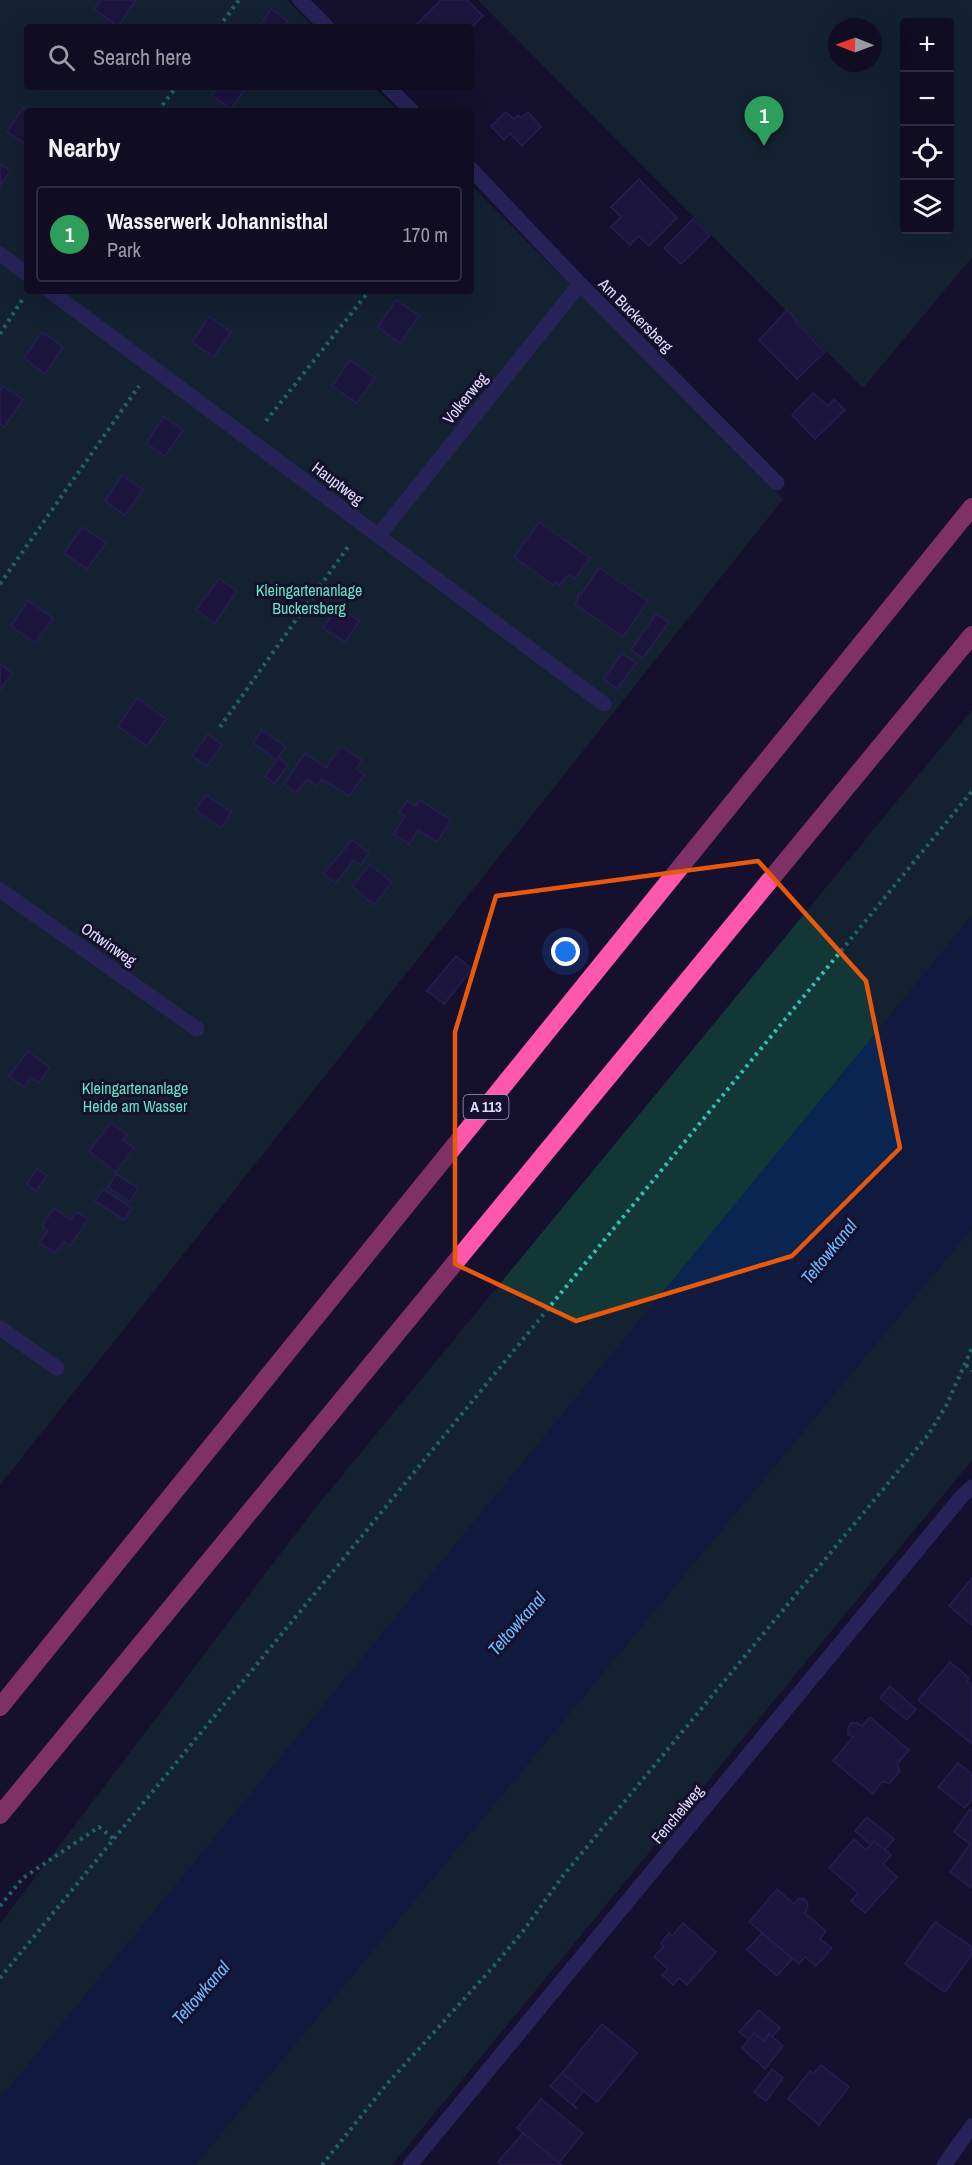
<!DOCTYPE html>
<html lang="en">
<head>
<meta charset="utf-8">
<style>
  :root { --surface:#100c22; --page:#19152a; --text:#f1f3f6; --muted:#9c9ba5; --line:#302c40; --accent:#08e9ff }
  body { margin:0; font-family:"Archivo Narrow",sans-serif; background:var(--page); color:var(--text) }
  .controls { position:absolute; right:18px; top:18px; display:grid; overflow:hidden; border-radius:6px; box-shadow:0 6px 24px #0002 }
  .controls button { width:54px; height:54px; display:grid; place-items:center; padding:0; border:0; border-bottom:2px solid var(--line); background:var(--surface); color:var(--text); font:30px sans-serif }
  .compass { position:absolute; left:828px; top:18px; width:54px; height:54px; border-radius:50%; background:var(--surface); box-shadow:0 6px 24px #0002; rotate:271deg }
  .you { position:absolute; left:566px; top:952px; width:21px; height:21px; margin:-15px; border:4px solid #fff; border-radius:50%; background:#1a73e8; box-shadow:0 0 0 9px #1a73e833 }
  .badge { display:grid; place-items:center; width:39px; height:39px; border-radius:50%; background:var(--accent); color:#fff; font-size:20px; font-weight:700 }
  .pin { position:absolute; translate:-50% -50px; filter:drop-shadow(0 2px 3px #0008) }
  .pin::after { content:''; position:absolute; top:32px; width:21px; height:18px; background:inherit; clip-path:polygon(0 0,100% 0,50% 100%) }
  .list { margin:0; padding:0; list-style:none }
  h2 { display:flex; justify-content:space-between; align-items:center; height:78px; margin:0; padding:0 24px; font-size:26px }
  h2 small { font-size:20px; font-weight:400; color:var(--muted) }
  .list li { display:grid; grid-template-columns:39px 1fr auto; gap:18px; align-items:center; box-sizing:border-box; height:96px; margin:0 12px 12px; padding:0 12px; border:2px solid var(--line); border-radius:6px }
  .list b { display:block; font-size:22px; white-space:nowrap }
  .list p { margin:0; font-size:20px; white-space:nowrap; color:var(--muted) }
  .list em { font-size:20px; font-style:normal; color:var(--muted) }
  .icon { flex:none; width:33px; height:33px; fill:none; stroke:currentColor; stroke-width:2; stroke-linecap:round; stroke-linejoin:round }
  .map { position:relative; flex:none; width:972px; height:2165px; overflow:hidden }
  .search { position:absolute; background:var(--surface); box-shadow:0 6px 24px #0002; left:24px; top:24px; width:450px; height:66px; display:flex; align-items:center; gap:15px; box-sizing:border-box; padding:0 21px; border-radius:6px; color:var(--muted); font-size:22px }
  .panel { position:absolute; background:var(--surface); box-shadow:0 6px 24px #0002; left:24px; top:108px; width:450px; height:186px; border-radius:6px }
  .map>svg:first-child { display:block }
</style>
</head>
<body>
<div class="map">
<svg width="972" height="2165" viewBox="0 0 972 2165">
  <rect width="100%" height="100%" fill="#15102d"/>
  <g fill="#133736" fill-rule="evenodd">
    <polygon points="0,0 287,0 314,27 27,27 27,87 374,87 398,111 27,111 27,291 471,291 471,185 783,499 0,1485"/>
    <path d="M478,0H972V257L863,388ZM904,22H950V230H904ZM837,27H873V63H837Z"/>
    <polygon points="972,710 972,916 0,2099 0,1924 313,1511"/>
    <polygon points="972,1228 972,1460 392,2165 195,2165"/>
  </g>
  <polygon fill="#0b2552" points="972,916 972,1228 195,2165 0,2165 0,2099"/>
  <g fill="#251b4f" stroke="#3b2d7c" stroke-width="1.5">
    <polygon points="101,0 136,0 118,26 94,9"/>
    <polygon points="441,0 467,0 483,16 471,28 414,27"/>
    <polygon points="271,9 288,21 284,27 259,27"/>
    <polygon points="217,87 246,87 231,109 212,96"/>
    <polygon points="23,108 27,112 27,145 7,132"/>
    <polygon points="506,112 514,119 518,115 521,118 528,112 541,127 522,146 510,133 504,140 491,126"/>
    <polygon points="0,164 10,171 0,186"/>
    <polygon points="639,179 677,218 649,246 639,236 630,245 611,227 621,217 611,207"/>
    <polygon points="693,219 710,235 681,264 664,248"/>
    <polygon points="396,300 419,316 400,343 378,327"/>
    <polygon points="787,310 797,321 796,322 825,352 797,379 759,340"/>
    <polygon points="209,317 231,332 214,357 192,342"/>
    <polygon points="42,332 63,347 45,374 24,358"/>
    <polygon points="350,360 375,378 357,403 332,386"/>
    <polygon points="3,386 23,400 4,427 0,424 0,390"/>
    <polygon points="813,393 828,406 834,399 845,410 815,439 792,415"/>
    <polygon points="164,417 183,430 165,456 146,443"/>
    <polygon points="122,475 143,490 125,515 105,501"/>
    <polygon points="539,522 590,558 575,579 569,574 560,585 555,582 553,585 514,557"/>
    <polygon points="82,527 106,543 87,569 64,553"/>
    <polygon points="599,568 648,601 623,637 575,604 579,597 577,597 579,594 581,595"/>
    <polygon points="219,579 237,591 215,623 196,610"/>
    <polygon points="28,601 53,618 35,643 11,626"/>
    <polygon points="338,606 359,621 345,642 323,628"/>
    <polygon points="656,614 669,622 643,658 631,650"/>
    <polygon points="622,653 636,663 617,689 604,679"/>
    <polygon points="0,664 12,673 0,690"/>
    <polygon points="137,698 166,719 147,746 118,726"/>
    <polygon points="262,730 286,747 278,757 288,765 274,784 265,776 277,760 253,743"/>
    <polygon points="208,734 222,745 207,766 192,756"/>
    <polygon points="341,746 362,760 356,769 364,775 349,796 322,779 317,786 307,779 296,793 284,784 305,753 326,768"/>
    <polygon points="206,795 231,812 221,828 195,810"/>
    <polygon points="420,800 451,820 437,842 418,830 409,844 394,834 405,816 399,813 407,801 416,806"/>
    <polygon points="352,840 369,853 361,865 354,860 336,883 323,874"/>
    <polygon points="370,865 392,882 374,905 352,886"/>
    <polygon points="456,956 472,969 444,1004 427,991"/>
    <polygon points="28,1051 50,1068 39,1083 31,1077 24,1087 9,1076"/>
    <polygon points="111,1123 127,1135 123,1140 134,1148 116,1172 89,1151"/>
    <polygon points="37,1169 47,1176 36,1191 27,1184"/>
    <polygon points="116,1174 138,1188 130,1202 108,1187"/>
    <polygon points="103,1189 132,1208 124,1220 95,1201"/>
    <polygon points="54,1208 71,1220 77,1212 88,1219 70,1246 64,1241 55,1253 39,1243 48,1231 42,1226"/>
    <polygon points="972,1578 972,1625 949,1606"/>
    <polygon points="950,1662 969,1678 967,1681 972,1685 972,1744 918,1700"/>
    <polygon points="890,1686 916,1709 907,1720 880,1698"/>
    <polygon points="870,1717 909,1750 897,1764 900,1771 890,1783 882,1782 873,1794 833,1761 853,1737 848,1734 848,1728 851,1723 857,1723 862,1726"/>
    <polygon points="958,1763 972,1774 972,1799 965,1808 938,1787"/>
    <polygon points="970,1809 972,1811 972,1888 950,1872 970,1844 954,1832"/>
    <polygon points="867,1817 894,1839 885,1850 874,1841 871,1845 855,1831"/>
    <polygon points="854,1839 866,1850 874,1841 885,1850 891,1855 883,1864 897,1877 865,1913 851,1901 858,1893 829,1868"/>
    <polygon points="777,1889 794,1904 798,1899 804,1899 807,1902 808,1908 805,1913 826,1931 820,1939 832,1948 816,1966 805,1957 799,1964 749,1922"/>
    <polygon points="935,1922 972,1947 972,1954 945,1992 905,1964"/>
    <polygon points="683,1923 716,1952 687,1985 679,1978 673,1985 662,1975 668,1969 654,1957 664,1946 661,1943 669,1933 672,1936"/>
    <polygon points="762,1933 792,1959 777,1976 747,1950"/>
    <polygon points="759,2010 780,2028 772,2037 769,2034 764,2041 754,2033 749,2040 739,2032"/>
    <polygon points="602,2024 637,2053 597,2102 562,2073"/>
    <polygon points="754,2033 764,2041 769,2034 783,2046 765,2069 742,2048"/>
    <polygon points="821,2065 849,2087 819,2125 788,2099 810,2071 813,2074"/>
    <polygon points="772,2069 783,2078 766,2101 754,2092"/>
    <polygon points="562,2073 584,2091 573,2104 577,2109 550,2086"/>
    <polygon points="541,2099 583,2133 559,2163 517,2128"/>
    <polygon points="523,2133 559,2163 562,2165 502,2165 498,2162"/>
  </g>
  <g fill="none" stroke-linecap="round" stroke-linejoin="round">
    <g stroke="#2bc4b9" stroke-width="4" stroke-dasharray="3 4.5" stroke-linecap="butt">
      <polyline points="219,27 239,0"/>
      <polyline points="158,111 176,87"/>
      <polyline points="0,334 24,297"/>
      <polyline points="266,421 369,291"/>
      <polyline points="0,584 139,386"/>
      <polyline points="220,727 350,544"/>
      <polyline points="966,1365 972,1371"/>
      <polyline points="0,1906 23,1878 99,1827 114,1839"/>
      <polyline points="0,1978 972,791"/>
      <polyline points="322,2165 387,2084 493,1967 524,1930 562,1877 928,1435 946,1406 972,1348"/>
    </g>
    <g stroke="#3c3a8e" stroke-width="15">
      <polyline points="300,0 327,27"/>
      <polyline points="388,87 412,111"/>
      <polyline points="471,169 580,284 777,483"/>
      <polyline points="0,254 27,274"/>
      <polyline points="50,291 604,704"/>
      <polyline points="378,536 580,284"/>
      <polyline points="0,890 197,1029"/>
      <polyline points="0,1328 57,1368"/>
    </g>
    <g stroke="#3c3a8e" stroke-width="15">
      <polyline points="410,2165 962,1496 972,1487"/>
      <polyline points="944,2165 972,2126"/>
    </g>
    <g stroke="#ff57a9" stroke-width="18">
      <polyline points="0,1707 972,507"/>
      <polyline points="0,1815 972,635"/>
    </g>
  </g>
  <path d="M0 0H972V2165H0ZM758,861L866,981L900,1148L792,1256L576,1321L455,1264V1032L496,896Z" fill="#15102d" fill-opacity=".55" fill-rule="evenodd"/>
  <path fill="none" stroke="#e8590c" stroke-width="4.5" stroke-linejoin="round" d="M758,861L866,981L900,1148L792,1256L576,1321L455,1264V1032L496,896Z"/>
  <g text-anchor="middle" stroke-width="6" stroke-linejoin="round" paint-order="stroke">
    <rect fill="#15102d" stroke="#a39fc0" stroke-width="1.5" x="463.5" y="1095" width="45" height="24" rx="4.5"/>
    <g font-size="15" font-weight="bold" fill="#e0dcff">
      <text x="486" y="1112">A 113</text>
    </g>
    <g font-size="16" fill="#e0dcff" stroke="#15102d">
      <text transform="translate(636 315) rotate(45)" y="6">Am Buckersberg</text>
      <text transform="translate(465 398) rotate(-51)" y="6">Volkerweg</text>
      <text transform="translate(338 483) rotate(37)" y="6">Hauptweg</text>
      <text transform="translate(109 944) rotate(35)" y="6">Ortwinweg</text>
      <text transform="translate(677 1814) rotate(-50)" y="6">Fenchelweg</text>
    </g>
    <g font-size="16" fill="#61e6c4" stroke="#15102d">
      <text x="309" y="596">Kleingartenanlage<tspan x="309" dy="18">Buckersberg</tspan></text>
      <text x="135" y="1094">Kleingartenanlage<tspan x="135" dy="18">Heide am Wasser</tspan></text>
    </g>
    <g font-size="18" font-style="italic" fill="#6abcff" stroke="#15102d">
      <text transform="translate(829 1252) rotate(-51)" y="6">Teltowkanal</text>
      <text transform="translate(517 1624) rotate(-49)" y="6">Teltowkanal</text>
      <text transform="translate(201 1993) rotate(-49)" y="6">Teltowkanal</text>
    </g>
  </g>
</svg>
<div class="controls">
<button>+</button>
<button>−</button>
<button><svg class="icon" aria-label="locate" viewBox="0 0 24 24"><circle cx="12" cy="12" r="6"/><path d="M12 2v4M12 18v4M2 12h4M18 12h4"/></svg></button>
<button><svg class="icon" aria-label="layers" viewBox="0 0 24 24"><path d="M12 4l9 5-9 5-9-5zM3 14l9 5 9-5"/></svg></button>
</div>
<svg class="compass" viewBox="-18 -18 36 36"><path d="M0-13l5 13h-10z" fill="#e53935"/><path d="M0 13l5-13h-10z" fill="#9c9ba5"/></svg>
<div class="you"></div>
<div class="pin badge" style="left:764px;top:146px;background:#2e9e5b">1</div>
<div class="search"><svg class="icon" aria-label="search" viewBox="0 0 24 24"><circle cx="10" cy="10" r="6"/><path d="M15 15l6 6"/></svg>Search here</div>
<section class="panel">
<h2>Nearby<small></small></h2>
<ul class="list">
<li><span class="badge" style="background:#2e9e5b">1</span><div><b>Wasserwerk Johannisthal</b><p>Park</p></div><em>170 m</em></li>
</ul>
</section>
</div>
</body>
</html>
